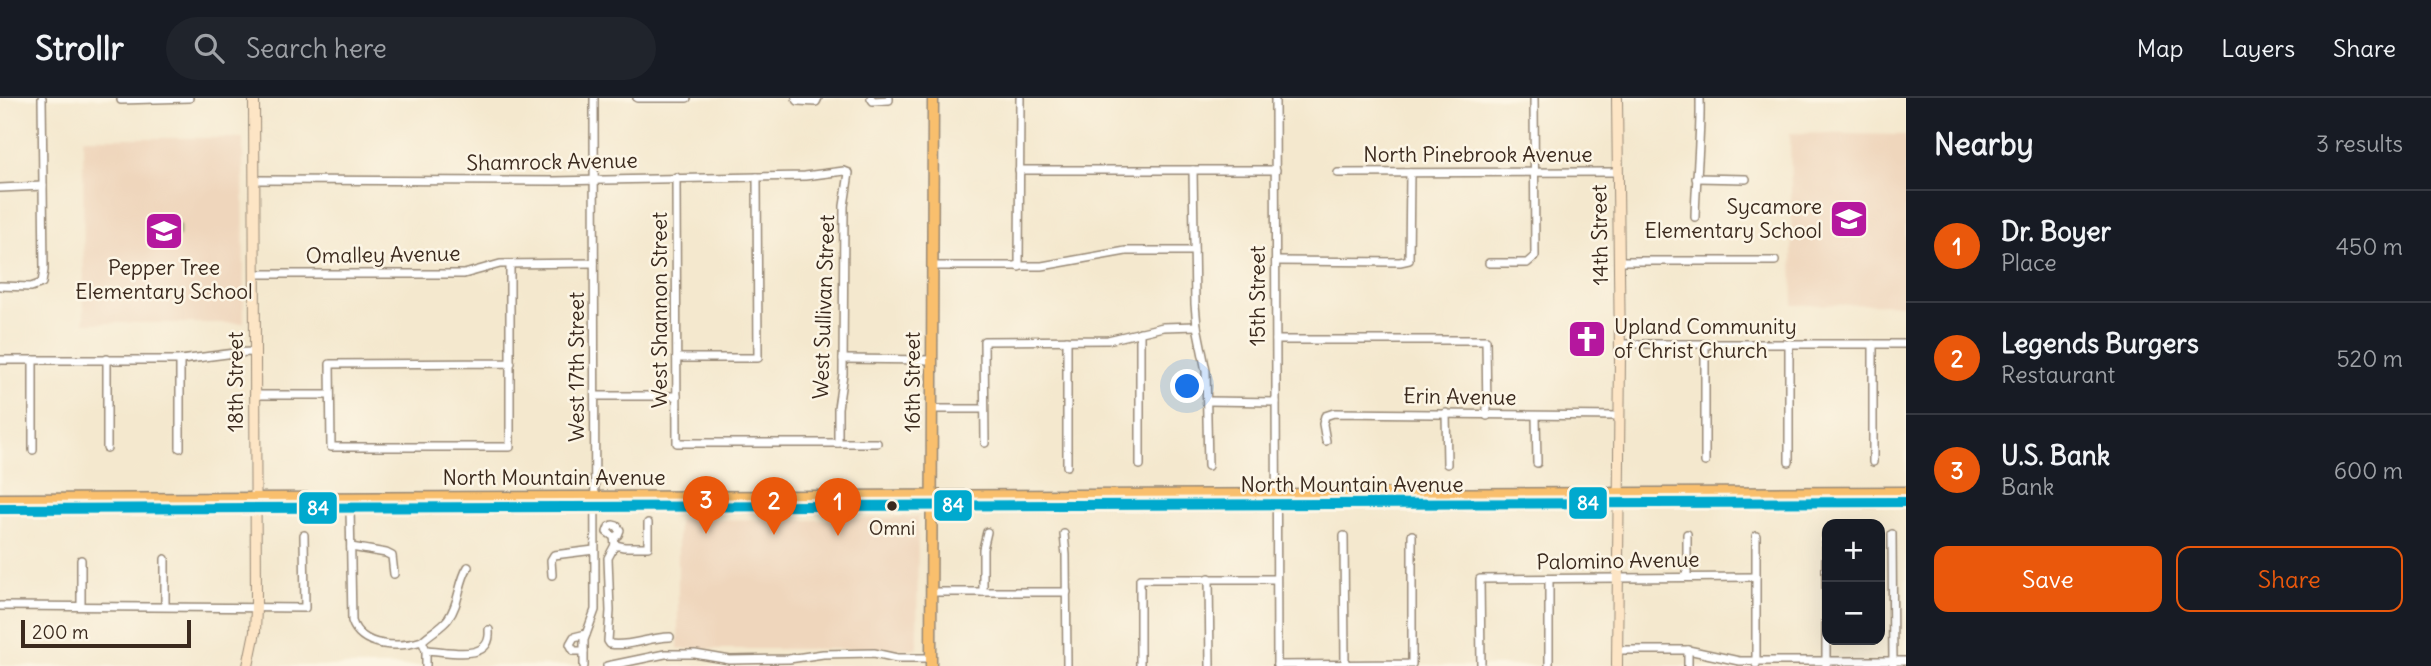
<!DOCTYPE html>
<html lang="en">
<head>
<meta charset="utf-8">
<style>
  :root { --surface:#171b24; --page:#20242c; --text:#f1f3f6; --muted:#9ea1a6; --line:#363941; --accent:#ea580c }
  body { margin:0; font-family:Delius,sans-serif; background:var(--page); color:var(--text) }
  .controls { position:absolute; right:21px; bottom:21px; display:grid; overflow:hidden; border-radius:14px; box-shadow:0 7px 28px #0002 }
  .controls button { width:63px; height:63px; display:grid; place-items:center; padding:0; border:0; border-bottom:2px solid var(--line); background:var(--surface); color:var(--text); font:35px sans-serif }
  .scale { position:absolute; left:21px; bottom:18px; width:170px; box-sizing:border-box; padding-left:7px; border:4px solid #3b2a1e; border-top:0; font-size:19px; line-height:24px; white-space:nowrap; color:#3b2a1e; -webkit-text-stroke:5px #fcf5e5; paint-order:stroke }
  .you { position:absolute; left:1188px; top:289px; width:24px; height:24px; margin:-18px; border:5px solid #fff; border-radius:50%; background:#1a73e8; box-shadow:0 0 0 10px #1a73e833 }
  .badge { display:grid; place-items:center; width:46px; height:46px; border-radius:50%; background:var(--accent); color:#fff; font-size:23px; font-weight:700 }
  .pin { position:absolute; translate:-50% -58px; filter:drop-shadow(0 2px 4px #0008) }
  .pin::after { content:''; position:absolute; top:37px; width:24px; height:21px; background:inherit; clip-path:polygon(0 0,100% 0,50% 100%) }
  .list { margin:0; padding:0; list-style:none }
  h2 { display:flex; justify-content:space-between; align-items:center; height:91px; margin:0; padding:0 28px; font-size:30px }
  h2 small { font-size:23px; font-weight:400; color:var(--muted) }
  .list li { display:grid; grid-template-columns:46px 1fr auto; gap:21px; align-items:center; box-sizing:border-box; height:112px; padding:0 28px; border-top:2px solid var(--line) }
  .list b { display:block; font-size:26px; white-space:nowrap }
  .list p { margin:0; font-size:23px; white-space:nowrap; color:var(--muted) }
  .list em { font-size:23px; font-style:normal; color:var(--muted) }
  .actions { display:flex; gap:14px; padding:21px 28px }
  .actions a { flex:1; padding:16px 0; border:2px solid var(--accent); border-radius:14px; text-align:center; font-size:24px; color:var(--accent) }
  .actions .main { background:var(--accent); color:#fff }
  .icon { flex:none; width:38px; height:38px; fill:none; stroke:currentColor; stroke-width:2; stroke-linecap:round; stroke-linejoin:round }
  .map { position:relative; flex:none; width:1906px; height:568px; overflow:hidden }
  header { display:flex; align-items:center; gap:42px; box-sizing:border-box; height:98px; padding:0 35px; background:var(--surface); border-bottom:2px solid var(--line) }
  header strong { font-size:33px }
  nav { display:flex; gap:38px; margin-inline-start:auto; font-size:24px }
  .search { width:490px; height:63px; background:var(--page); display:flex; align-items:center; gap:18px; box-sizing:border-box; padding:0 24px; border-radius:38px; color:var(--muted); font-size:26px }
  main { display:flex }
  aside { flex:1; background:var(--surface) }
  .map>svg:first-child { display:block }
</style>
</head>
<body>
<header>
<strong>Strollr</strong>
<div class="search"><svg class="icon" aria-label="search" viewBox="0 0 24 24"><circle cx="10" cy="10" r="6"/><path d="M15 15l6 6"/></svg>Search here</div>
<nav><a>Map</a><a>Layers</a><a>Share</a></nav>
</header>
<main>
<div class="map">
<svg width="1906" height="568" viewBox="0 0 1906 568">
  <rect width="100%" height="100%" fill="#fcf5e5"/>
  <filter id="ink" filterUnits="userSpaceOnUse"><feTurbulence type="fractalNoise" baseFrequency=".0143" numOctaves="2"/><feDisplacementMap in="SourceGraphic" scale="14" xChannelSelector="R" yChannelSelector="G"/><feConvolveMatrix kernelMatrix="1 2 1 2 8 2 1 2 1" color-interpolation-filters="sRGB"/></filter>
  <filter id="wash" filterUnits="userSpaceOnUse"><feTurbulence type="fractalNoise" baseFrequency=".00686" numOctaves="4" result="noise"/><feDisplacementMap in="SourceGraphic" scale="28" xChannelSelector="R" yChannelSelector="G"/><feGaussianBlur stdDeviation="1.57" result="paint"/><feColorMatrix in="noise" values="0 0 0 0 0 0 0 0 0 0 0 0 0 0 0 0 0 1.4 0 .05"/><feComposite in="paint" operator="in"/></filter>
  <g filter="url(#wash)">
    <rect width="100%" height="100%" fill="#f4e8ce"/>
    <g fill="#efd6bc">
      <polygon points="1790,35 1906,37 1906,206 1793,207"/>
      <polygon points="83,40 243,40 244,225 84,225"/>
      <polygon points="918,419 917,551 678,551 678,421 808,422"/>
    </g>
    <polygon fill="#90cb7f" stroke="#667a4e" stroke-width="2" points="179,127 179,138 150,137 150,128"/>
  </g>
  <g filter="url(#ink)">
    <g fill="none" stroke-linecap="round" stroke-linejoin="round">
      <g stroke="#988976" stroke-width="10">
        <g id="street">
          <polyline points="637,0 687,0"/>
          <polyline points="796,0 798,3 816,4 818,0"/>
          <polyline points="871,0 873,3 889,2 889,0"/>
          <polyline points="1275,0 1277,568"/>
          <polyline points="121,2 189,0"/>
          <polyline points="1019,72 1276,72"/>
          <polyline points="1193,72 1195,206 1197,228 1206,273 1208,368"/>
          <polyline points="1338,75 1618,74"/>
          <polyline points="676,79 677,345 877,345"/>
          <polyline points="1696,80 1746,81"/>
          <polyline points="255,82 554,83 805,78 844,73 849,75 844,108 843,276 838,310 838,345"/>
          <polyline points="0,90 43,88"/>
          <path d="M1695,119C1696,79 1701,40 1700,0"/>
          <polyline points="1276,163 1400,164 1409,162 1410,75"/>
          <polyline points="1620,163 1775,163"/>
          <polyline points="1489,165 1527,165 1535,158 1534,0"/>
          <polyline points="510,166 510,349 331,349 330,266 511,265"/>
          <polyline points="933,168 1042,168 1126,153 1194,153"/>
          <polyline points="1019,169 1020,0"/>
          <polyline points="254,176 464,176 500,166 594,165"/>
          <polyline points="0,188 31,189 42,185 44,172 42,0"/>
          <polyline points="1140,234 1140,367"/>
          <polyline points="1067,242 1067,368"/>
          <polyline points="1276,242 1486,242 1487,318"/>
          <polyline points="1620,246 1906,246"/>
          <polyline points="1705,246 1705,364"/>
          <polyline points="1789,246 1789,364"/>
          <polyline points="1873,246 1873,364"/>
          <polyline points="677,260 758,260 757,79"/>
          <polyline points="107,261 107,350"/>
          <polyline points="843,261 932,262"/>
          <path d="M0,262H180C205,260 228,254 254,254"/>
          <polyline points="33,262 33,352"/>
          <polyline points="180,262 180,350"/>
          <polyline points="254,297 330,297"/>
          <polyline points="595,298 677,298"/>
          <polyline points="1208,303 1276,304"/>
          <polyline points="932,311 984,311"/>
          <polyline points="1446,315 1447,366"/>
          <polyline points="1536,318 1537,365"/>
          <polyline points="1326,343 1323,326 1325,318 1334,315 1620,318"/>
          <polyline points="985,345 984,243 1108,242 1163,229 1197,228"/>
          <path d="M350,410L352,523C361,550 399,550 422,543L426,552V568"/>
          <polyline points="1064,436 1066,457 1067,568"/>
          <polyline points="1687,436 1687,479"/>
          <polyline points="1892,436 1893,568"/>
          <polyline points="1344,438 1345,567"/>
          <polyline points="1756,438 1756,566"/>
          <polyline points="614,439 618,437 620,432 617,428 613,427 609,429 607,434 614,439 615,447"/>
          <path d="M615,447L608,460L610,513L608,543L610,546C629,549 650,539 670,539"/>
          <polyline points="615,447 624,449 648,449 648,425"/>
          <polyline points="351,449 386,455 392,458 394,476"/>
          <polyline points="165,461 165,508"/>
          <polyline points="81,462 81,508"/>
          <polyline points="552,477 551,462 554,457 594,452"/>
          <polyline points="1209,480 1210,568"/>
          <polyline points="1549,481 1549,568"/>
          <polyline points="931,494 1067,494"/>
          <polyline points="983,494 983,451 987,434"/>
          <polyline points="0,508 305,510 304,437"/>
          <path d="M422,543C430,535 441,530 448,521C460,505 458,485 468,469"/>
          <path d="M426,552C449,553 492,565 489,532"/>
          <polyline points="1617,552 1688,552 1739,563 1906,563"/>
          <polyline points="1688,552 1688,568"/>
          <polyline points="584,553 574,553 570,546 574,539 586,536"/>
          <polyline points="1277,567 1412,566 1412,437"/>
          <polyline points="584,568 584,542 595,512 594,0"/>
          <polyline points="607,568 665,556 695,556 730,562 789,561 823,556 874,555 897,560 931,560"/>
          <polyline points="1140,568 1140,481 1276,481"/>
          <polyline points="1481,568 1480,481 1756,479"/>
          <polyline points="1826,568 1826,436"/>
        </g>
      </g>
      <g stroke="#988976" stroke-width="12">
        <g id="secondary">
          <polyline points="248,568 255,534 256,510 254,0"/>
          <polyline points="1617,568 1620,257 1617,0"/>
        </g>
      </g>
      <g stroke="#988976" stroke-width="13">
        <g id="primary">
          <polyline points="0,401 1906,394"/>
          <polyline points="0,411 1906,404"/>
          <polyline points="931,568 933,0"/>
        </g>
      </g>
      <use href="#street" stroke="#fff" stroke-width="7"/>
      <use href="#secondary" stroke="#fde5c5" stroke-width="10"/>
      <use href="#primary" stroke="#f9bf6d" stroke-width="10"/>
      <g stroke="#fcf5e5" stroke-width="16">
        <polyline id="bus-1" points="0,411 1906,404"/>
      </g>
      <use href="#bus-1" stroke="#00a9ce" stroke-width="10"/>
    </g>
  </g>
  <defs>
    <g id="school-square" transform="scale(2.0125)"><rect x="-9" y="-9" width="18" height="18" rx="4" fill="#b5179e" stroke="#fcf5e5"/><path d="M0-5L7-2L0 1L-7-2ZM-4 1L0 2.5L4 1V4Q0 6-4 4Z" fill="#fff"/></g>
    <g id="church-square" transform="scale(2.0125)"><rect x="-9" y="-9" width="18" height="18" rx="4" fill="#b5179e" stroke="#fcf5e5"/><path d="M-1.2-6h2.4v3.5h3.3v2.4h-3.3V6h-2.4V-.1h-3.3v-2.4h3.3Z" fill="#fff"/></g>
  </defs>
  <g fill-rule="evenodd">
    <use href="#school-square" x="1849" y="121"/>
    <use href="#school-square" x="164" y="133"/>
    <use href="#church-square" x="1587" y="241"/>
  </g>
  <circle fill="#3b2a1e" stroke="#fcf5e5" stroke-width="2.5" cx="892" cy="408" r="6"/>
  <g text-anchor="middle" stroke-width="5" stroke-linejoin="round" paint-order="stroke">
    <g font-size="19" fill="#3b2a1e" stroke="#fcf5e5">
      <text x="892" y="437">Omni</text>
    </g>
    <g font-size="21" fill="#3b2a1e" stroke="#fcf5e5">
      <text x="1478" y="64">North Pinebrook Avenue</text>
      <text transform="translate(552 64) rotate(-1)" y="7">Shamrock Avenue</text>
      <text transform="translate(1600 137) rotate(-91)" y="7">14th Street</text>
      <text transform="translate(383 157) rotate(-1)" y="7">Omalley Avenue</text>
      <text transform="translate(1258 198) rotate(-90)" y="7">15th Street</text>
      <text transform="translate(824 209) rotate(-88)" y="7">West Sullivan Street</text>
      <text transform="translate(660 212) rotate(-90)" y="7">West Shannon Street</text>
      <text transform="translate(577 269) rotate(-90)" y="7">West 17th Street</text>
      <text transform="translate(236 284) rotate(-90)" y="7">18th Street</text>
      <text transform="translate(913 284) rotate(-90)" y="7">16th Street</text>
      <text transform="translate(1460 299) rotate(1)" y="7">Erin Avenue</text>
      <text x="554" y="387">North Mountain Avenue</text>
      <text x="1352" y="394">North Mountain Avenue</text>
      <text transform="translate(1618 463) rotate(-1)" y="7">Palomino Avenue</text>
    </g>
    <g font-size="21" fill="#3b2a1e" stroke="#fcf5e5" text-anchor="end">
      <text x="1822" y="116">Sycamore<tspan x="1822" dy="24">Elementary School</tspan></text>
      <text x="164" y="177" text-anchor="middle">Pepper Tree<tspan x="164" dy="24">Elementary School</tspan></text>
      <text x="1614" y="236" text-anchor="start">Upland Community<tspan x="1614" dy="24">of Christ Church</tspan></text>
    </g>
  </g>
  <g stroke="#fcf5e5" stroke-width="2.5">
    <rect x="1568" y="388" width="40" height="34" rx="7" fill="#00a9ce"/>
    <rect x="933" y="391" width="40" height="33" rx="7" fill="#00a9ce"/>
    <rect x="298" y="393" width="40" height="34" rx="7" fill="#00a9ce"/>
  </g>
  <g font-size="19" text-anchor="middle" font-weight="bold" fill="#fff">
    <text x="1588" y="412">84</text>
    <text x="953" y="414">84</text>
    <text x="318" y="417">84</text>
  </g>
</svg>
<div class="controls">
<button>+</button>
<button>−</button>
</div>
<div class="scale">200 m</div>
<div class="you"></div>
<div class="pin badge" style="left:838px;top:438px">1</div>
<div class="pin badge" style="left:774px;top:437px">2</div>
<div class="pin badge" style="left:706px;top:436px">3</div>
</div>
<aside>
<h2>Nearby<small>3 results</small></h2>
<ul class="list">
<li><span class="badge">1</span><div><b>Dr. Boyer</b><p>Place</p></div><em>450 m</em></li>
<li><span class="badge">2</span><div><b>Legends Burgers</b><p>Restaurant</p></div><em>520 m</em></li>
<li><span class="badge">3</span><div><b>U.S. Bank</b><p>Bank</p></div><em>600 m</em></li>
</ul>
<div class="actions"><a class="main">Save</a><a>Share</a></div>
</aside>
</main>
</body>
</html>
